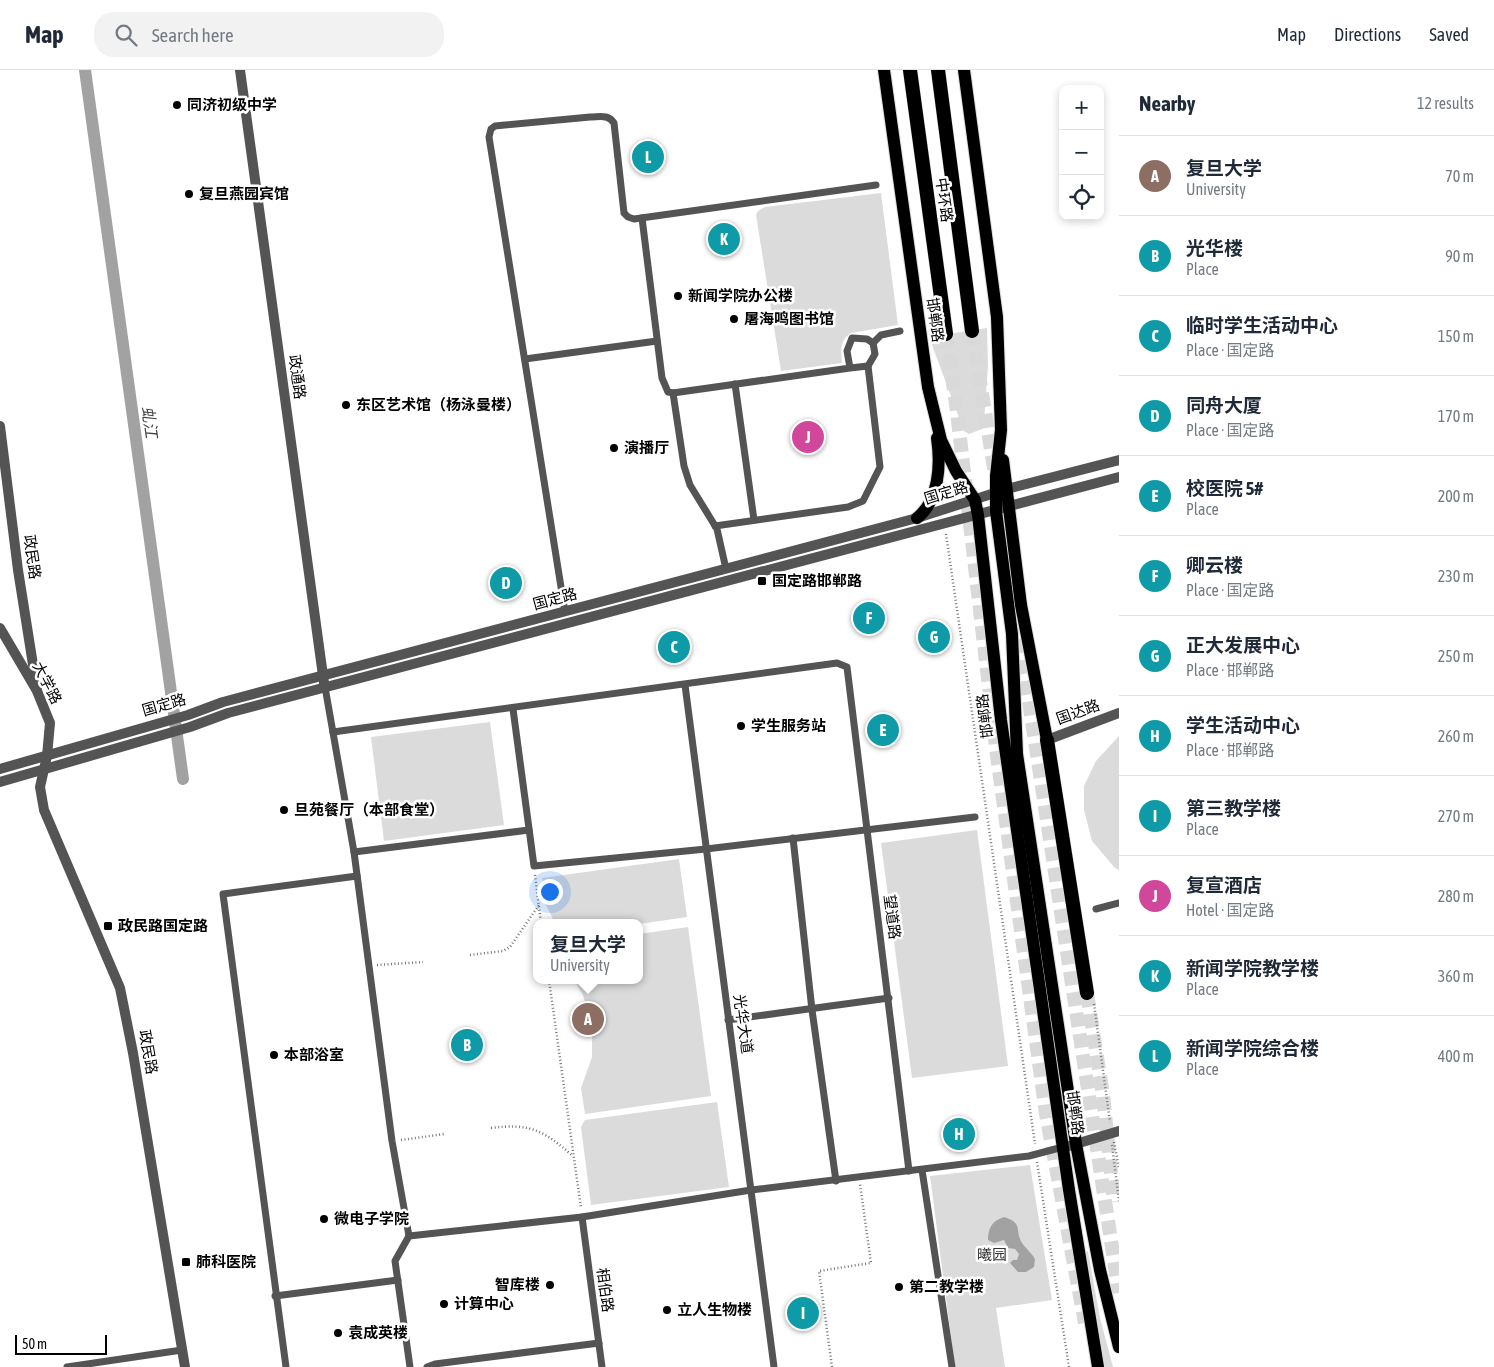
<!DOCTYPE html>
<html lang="en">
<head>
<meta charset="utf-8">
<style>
  :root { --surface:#fff; --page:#f2f2f3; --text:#1f2937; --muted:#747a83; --line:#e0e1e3; --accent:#0f766e }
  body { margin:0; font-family:"Asap Condensed","Noto Sans SC",sans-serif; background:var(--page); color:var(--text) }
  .controls { position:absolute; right:15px; top:15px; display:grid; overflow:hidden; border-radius:10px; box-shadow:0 2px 8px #0003 }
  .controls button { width:45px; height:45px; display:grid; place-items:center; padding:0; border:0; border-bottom:1px solid var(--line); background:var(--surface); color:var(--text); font:25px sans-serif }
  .scale { position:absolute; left:15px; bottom:12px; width:92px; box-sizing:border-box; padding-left:5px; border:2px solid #000; border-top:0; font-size:14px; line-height:18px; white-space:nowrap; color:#000; -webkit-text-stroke:4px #fff; paint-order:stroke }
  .you { position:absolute; left:549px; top:821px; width:18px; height:18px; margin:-12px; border:4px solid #fff; border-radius:50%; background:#1a73e8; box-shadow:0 0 0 8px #1a73e833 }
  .badge { display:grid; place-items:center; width:32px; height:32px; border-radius:50%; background:var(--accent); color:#fff; font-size:16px; font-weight:700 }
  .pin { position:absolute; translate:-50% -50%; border:2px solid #fff; box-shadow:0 1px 5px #0006 }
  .popup { position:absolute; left:533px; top:849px; width:110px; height:65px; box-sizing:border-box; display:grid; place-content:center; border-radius:10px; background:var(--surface); filter:drop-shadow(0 1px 4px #0005); font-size:16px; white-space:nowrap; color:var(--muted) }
  .popup b { font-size:19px; color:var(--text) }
  .popup::after { content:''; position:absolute; left:50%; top:100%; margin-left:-10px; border:10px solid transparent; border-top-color:var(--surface) }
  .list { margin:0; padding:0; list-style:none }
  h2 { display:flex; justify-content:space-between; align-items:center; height:65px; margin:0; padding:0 20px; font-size:21px }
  h2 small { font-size:16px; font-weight:400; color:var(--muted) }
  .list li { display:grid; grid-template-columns:32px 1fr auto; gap:15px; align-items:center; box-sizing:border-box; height:80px; padding:0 20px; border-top:1px solid var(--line) }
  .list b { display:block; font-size:19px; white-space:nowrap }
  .list p { margin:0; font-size:16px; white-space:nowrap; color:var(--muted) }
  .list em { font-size:16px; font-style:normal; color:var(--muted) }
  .icon { flex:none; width:28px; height:28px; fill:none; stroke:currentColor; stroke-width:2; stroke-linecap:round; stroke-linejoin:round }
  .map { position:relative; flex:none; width:1119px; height:1297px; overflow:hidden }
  header { display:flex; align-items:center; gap:30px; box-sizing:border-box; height:70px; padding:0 25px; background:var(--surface); border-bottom:1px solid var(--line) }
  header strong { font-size:24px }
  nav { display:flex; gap:28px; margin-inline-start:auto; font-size:18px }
  .search { width:350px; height:45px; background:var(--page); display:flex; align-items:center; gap:12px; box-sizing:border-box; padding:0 18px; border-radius:20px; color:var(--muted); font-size:19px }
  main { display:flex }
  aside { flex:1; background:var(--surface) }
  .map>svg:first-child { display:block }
</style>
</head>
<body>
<header>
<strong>Map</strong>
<div class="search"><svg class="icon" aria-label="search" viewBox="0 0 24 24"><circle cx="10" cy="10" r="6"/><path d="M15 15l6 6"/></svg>Search here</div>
<nav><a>Map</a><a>Directions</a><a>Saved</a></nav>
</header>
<main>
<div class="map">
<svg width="1119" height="1297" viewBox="0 0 1119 1297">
  <rect width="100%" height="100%" fill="#fff"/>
  <g fill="#dbdbdb">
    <path d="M881,123L898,255L851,263C839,271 841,280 842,293L781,301L756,145L758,141L765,137Z"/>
    <polygon points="987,258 988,295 984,353 982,359 969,364 964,361 929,267"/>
    <polygon points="490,652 504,755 384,771 371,667"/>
    <polygon points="1119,666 1119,800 1115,798 1092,771 1084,740 1084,716 1096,691"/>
    <polygon points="977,760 1008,996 912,1008 881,773"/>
    <polygon points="679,789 687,847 639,854 555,853 545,833 542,808"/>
    <polygon points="688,857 711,1026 585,1044 581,1018 592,987 592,956 583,925 574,910 639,910 639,864"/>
    <polygon points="717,1032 729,1117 591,1135 581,1057 585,1050"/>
    <polygon points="1030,1095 1052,1230 996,1238 1005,1297 955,1297 930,1106"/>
    <polygon points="1088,1181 1100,1248 1113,1297 1103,1297 1086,1182"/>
  </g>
  <path fill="#a2a2a2" d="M1004,1147C1024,1153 1014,1160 1022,1173C1026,1179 1031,1182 1035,1189L1034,1197L1026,1202H1018L1010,1193L1013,1190H1017L1019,1184L1015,1179L1008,1178L1004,1170L994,1173L988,1170C988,1158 992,1151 1004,1147Z"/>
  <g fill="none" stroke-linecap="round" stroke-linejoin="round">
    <polyline stroke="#a2a2a2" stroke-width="12" points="85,0 183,709"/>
    <g stroke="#d9d9d9" stroke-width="14" stroke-dasharray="14 7" stroke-linecap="butt">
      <polyline points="972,261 995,405"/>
      <polyline points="946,264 957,342 996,678 1046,1044 1085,1253"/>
      <polyline points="1010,507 1119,1223"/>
      <polyline points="1087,923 1103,1025 1114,1132"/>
    </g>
    <g stroke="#dbdbdb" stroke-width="14">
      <g id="primary">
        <polyline points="884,0 928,317 941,370 956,401 975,430 978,445 1001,650 1069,1120 1098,1297"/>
        <polyline points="964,0 997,247 1001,360 996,406 996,441 1012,564 1017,684 1076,1074 1100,1200 1119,1277"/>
        <polyline points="1003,390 1021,535 1047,670"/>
        <path d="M917,448C939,431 941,395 937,368"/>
      </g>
    </g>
    <g stroke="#dbdbdb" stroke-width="15">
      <g id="trunk">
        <polyline points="910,0 946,264"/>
        <polyline points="938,0 972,261"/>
        <polyline points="1047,670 1087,923"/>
      </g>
    </g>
    <g stroke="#767676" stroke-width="2.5" stroke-dasharray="1 2.5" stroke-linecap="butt">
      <polyline points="946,464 1035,1074"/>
      <polyline points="535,805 541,853"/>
      <polyline points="470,885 503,881 510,877 539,835"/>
      <polyline points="377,895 423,892"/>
      <polyline points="549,910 581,1138"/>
      <polyline points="1094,934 1110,1052"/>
      <path d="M491,1058C530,1053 543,1060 573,1086"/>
      <polyline points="401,1070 444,1064"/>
      <polyline points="1114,1072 1119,1098"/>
      <polyline points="1112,1075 1119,1131"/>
      <polyline points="1037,1092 1069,1297"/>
      <polyline points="832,1297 819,1201 871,1193 860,1114"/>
    </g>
    <g stroke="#545454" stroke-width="7">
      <polyline points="642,148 662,308 668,322 673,323 850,298 868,296 875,284 873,273 867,269 852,268 847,281 850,298"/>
      <polyline points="873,273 881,265 900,261"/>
      <polyline points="525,289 657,271"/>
      <polyline points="735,314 754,450"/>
      <polyline points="673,323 684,396 690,415 717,459 726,499"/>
      <polyline points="715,456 848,437 863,431 880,397 868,296"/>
      <path d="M565,542L489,67L491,59L495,56L590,47C600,47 608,44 614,53L624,143L628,147L634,149L876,115"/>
      <polyline points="685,615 774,1297"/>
      <polyline points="325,617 354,782 392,1071 409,1166 395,1191 410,1297"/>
      <polyline points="513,639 534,796 706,779 975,747"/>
      <polyline points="333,662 837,593 847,597 909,1101"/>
      <polyline points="793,768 812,940 836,1111"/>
      <polyline points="354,782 529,760"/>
      <polyline points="1096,839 1119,833"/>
      <polyline points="728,950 889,928"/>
      <polyline points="922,1100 952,1297"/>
      <polyline points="582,1147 602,1297"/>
      <polyline points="409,1166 582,1147 751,1120 1029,1086 1063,1077"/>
      <polyline points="275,1226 398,1210"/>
      <polyline points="67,1297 182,1280"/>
      <polyline points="286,1297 223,824 357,806"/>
      <polyline points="427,1297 435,1294 599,1273"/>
    </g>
    <g stroke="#545454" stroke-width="10">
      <polyline points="0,356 18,500 37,620"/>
      <polyline points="1047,670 1119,643"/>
    </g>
    <g stroke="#545454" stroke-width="10">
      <polyline points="240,0 324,613"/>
      <polyline points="0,558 37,621 50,653 47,686 40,717 44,740 120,918 133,983 185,1297"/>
      <polyline points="0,699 188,645 223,632 917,448 1007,419 1119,390"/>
      <polyline points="0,712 190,657 228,643 1119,407"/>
      <polyline points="1069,1076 1119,1061"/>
    </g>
    <use href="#primary" stroke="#000" stroke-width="12"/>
    <use href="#trunk" stroke="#000" stroke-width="14"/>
  </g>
  <g fill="#000" stroke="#fff" stroke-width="2">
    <circle cx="177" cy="35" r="5"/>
    <circle cx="189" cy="124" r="5"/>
    <circle cx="678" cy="226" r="5"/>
    <circle cx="734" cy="249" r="5"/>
    <circle cx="346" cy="335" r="5"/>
    <circle cx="614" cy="378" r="5"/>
    <rect x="757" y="506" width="10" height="10" rx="2.5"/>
    <circle cx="741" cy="656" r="5"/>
    <circle cx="284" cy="740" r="5"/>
    <rect x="103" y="851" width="10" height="10" rx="2.5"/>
    <circle cx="274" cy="985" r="5"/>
    <circle cx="324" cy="1149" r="5"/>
    <rect x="181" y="1187" width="10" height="10" rx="2.5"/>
    <circle cx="550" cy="1215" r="5"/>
    <circle cx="899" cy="1217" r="5"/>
    <circle cx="444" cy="1234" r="5"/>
    <circle cx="667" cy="1240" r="5"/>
    <circle cx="338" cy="1263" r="5"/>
  </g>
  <g text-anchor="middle" stroke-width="5" stroke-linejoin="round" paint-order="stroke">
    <g font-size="15" font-weight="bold" fill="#000" stroke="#fff" text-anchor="start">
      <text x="187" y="40">同济初级中学</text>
      <text x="199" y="129">复旦燕园宾馆</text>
      <text x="688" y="231">新闻学院办公楼</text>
      <text x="744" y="254">屠海鸣图书馆</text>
      <text x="356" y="340">东区艺术馆（杨泳曼楼）</text>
      <text x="624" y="383">演播厅</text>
      <text x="772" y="516">国定路邯郸路</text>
      <text x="751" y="661">学生服务站</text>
      <text x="294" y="745">旦苑餐厅（本部食堂）</text>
      <text x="118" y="861">政民路国定路</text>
      <text x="284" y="990">本部浴室</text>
      <text x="334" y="1154">微电子学院</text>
      <text x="196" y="1197">肺科医院</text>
      <text x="540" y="1220" text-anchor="end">智库楼</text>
      <text x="909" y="1222">第二教学楼</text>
      <text x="454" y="1239">计算中心</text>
      <text x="677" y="1245">立人生物楼</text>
      <text x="348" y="1268">袁成英楼</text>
    </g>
    <g font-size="15" fill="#000" stroke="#fff">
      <text transform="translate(944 130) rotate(82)" y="5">中环路</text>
      <text transform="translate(935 250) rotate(82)" y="5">邯郸路</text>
      <text transform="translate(297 307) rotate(82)" y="5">政通路</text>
      <text transform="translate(946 423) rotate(-17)" y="5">国定路</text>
      <text transform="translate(32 487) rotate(82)" y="5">政民路</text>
      <text transform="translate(555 529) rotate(-15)" y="5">国定路</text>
      <text transform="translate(47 613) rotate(63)" y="5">大学路</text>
      <text transform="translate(164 635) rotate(-16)" y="5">国定路</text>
      <text transform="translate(1078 642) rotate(-20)" y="5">国达路</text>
      <text transform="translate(985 646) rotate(-97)" y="5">邯郸路</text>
      <text transform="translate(892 847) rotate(83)" y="5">望道路</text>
      <text transform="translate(743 954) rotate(82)" y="5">光华大道</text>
      <text transform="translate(148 982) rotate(80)" y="5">政民路</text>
      <text transform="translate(1075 1043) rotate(82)" y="5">邯郸路</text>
      <text transform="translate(605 1220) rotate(82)" y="5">相伯路</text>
    </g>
    <g font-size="15" fill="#323232" stroke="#fff">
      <text x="992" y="1190">曦园</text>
    </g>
    <g font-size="16" font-style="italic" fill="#434343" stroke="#fff">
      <text transform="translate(150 352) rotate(82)" y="6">虬江</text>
    </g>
  </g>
</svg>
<div class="controls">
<button>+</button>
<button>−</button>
<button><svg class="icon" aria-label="locate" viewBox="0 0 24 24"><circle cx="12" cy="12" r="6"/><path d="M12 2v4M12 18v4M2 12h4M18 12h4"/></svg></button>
</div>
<div class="scale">50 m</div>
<div class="you"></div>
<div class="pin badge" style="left:588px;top:949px;background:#8d6e63">A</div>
<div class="popup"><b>复旦大学</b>University</div>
<div class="pin badge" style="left:467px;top:975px;background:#0f9aa8">B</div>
<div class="pin badge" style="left:674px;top:577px;background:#0f9aa8">C</div>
<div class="pin badge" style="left:506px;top:513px;background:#0f9aa8">D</div>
<div class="pin badge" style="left:883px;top:660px;background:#0f9aa8">E</div>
<div class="pin badge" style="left:869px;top:548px;background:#0f9aa8">F</div>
<div class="pin badge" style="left:934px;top:567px;background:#0f9aa8">G</div>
<div class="pin badge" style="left:959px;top:1064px;background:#0f9aa8">H</div>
<div class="pin badge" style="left:803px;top:1243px;background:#0f9aa8">I</div>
<div class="pin badge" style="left:808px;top:367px;background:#d1479c">J</div>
<div class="pin badge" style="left:724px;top:169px;background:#0f9aa8">K</div>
<div class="pin badge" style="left:648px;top:87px;background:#0f9aa8">L</div>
</div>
<aside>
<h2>Nearby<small>12 results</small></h2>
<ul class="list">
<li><span class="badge" style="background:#8d6e63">A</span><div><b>复旦大学</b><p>University</p></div><em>70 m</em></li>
<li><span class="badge" style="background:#0f9aa8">B</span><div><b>光华楼</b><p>Place</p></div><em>90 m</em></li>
<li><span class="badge" style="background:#0f9aa8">C</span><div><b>临时学生活动中心</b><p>Place · 国定路</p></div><em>150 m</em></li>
<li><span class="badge" style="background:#0f9aa8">D</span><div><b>同舟大厦</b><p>Place · 国定路</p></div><em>170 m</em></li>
<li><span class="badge" style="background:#0f9aa8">E</span><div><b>校医院 5#</b><p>Place</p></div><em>200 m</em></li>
<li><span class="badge" style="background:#0f9aa8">F</span><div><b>卿云楼</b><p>Place · 国定路</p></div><em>230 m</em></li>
<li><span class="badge" style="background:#0f9aa8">G</span><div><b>正大发展中心</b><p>Place · 邯郸路</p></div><em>250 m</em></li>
<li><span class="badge" style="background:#0f9aa8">H</span><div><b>学生活动中心</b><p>Place · 邯郸路</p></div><em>260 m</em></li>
<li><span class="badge" style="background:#0f9aa8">I</span><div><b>第三教学楼</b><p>Place</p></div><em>270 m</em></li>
<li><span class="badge" style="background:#d1479c">J</span><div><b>复宣酒店</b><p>Hotel · 国定路</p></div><em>280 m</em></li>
<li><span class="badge" style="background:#0f9aa8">K</span><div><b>新闻学院教学楼</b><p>Place</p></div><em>360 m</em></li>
<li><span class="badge" style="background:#0f9aa8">L</span><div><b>新闻学院综合楼</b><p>Place</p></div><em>400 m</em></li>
</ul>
</aside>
</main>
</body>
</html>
